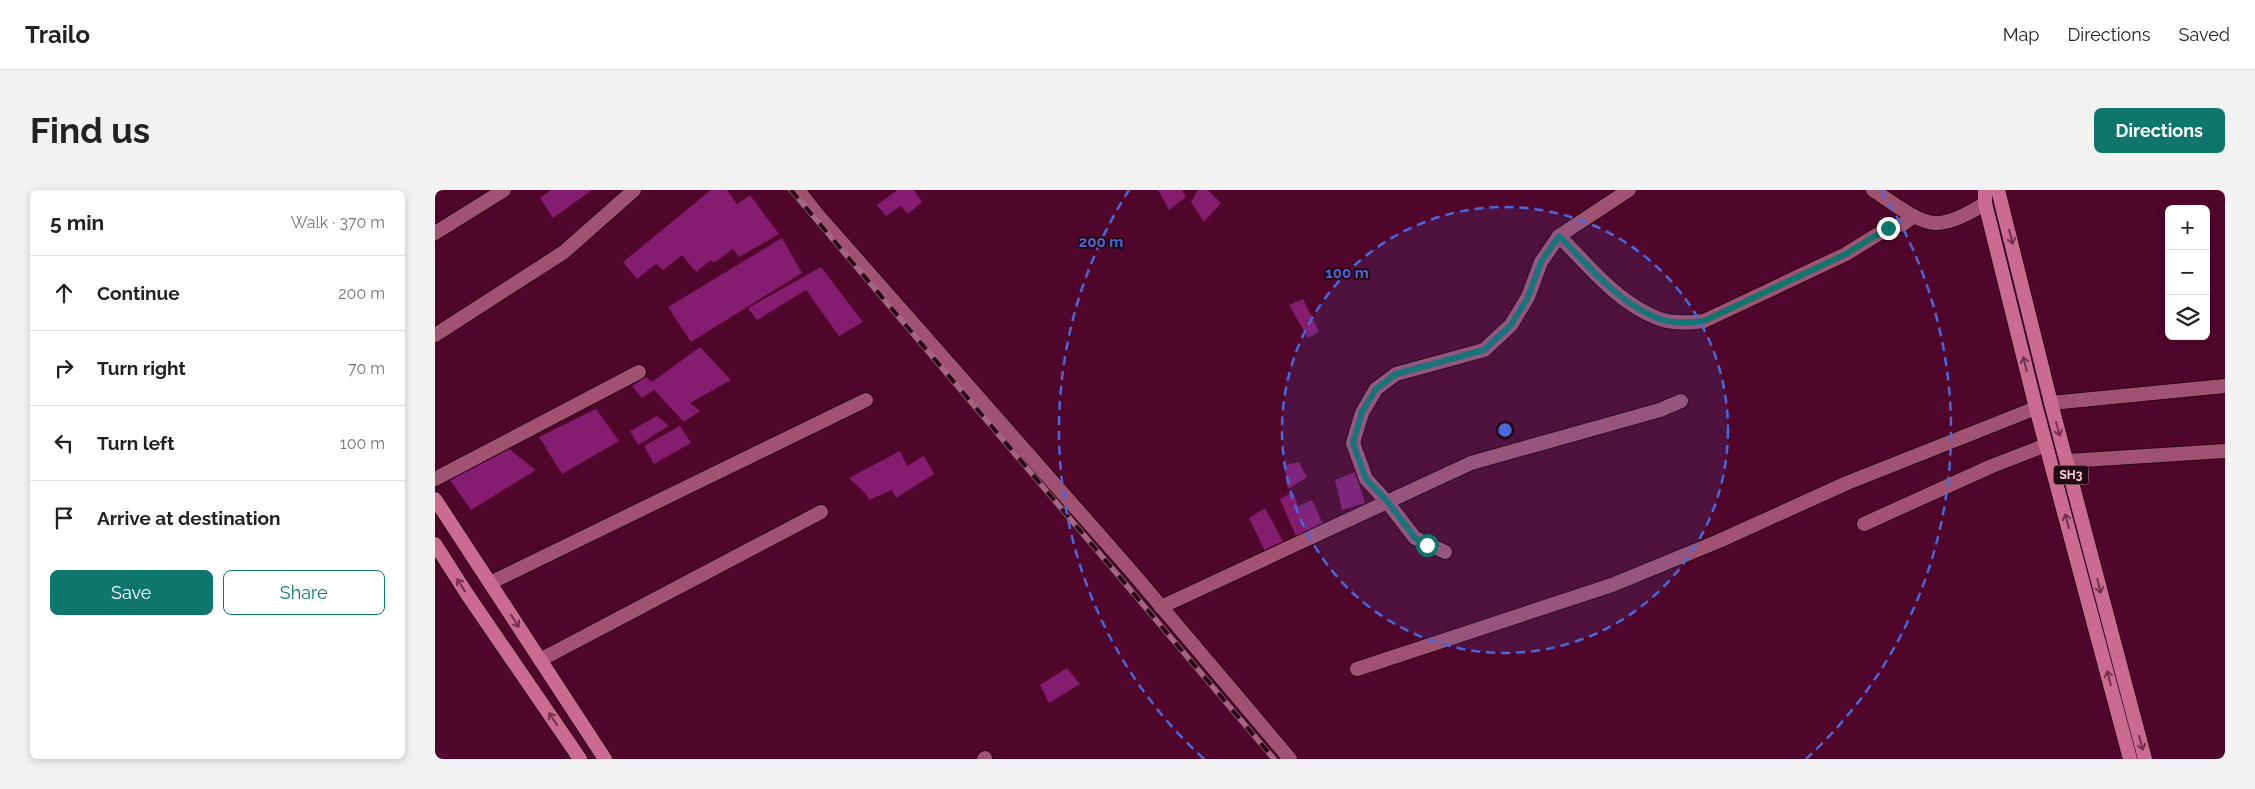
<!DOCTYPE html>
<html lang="en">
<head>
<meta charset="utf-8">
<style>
  :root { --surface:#fff; --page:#f2f2f2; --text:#222; --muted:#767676; --line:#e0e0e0; --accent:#0f766e }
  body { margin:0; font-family:Raleway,sans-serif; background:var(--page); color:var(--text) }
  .controls { position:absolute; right:15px; top:15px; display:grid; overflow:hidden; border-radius:8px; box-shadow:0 2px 8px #0003 }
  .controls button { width:45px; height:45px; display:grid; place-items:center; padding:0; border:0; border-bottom:1px solid var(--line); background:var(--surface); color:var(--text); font:25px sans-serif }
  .stop { position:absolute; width:15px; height:15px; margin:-11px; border:4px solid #0f766e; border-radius:50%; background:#fff }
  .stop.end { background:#0f766e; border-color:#fff; box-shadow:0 1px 5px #0008 }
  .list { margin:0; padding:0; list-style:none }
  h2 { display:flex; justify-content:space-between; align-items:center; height:65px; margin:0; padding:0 20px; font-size:21px }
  h2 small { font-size:16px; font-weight:400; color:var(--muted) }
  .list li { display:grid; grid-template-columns:32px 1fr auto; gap:15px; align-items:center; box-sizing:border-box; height:75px; padding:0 20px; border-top:1px solid var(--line) }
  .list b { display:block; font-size:19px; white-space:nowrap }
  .list em { font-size:16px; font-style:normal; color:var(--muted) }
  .actions { display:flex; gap:10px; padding:15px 20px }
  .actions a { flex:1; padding:11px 0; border:1px solid var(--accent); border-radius:8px; text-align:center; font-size:18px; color:var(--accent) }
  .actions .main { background:var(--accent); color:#fff }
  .icon { flex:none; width:28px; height:28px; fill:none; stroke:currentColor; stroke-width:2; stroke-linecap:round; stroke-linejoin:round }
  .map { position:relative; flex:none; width:1790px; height:569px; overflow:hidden; border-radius:8px }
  header { display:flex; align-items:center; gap:30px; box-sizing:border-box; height:70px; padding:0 25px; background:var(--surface); border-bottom:1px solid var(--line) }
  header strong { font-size:24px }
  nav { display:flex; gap:28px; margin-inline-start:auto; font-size:18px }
  .intro { display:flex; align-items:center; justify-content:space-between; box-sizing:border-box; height:120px; padding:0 30px }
  h1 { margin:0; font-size:35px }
  .button { padding:12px 22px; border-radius:8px; background:var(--accent); color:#fff; font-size:18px; font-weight:700 }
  main { display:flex; gap:30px; padding:0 30px }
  aside { flex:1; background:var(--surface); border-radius:8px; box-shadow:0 2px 8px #0003 }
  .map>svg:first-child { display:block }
</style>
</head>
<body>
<header>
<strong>Trailo</strong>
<nav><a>Map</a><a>Directions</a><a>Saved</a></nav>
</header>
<div class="intro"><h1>Find us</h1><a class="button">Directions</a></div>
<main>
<aside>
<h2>5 min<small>Walk · 370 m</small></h2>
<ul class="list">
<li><svg class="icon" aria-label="ahead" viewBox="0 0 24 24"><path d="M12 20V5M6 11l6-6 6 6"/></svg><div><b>Continue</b></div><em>200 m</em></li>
<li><svg class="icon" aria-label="right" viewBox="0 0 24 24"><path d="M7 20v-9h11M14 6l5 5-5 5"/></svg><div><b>Turn right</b></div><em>70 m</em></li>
<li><svg class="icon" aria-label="left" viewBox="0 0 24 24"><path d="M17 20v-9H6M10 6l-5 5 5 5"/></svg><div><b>Turn left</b></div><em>100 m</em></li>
<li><svg class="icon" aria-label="arrive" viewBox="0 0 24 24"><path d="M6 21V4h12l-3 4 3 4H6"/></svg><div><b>Arrive at destination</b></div></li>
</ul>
<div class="actions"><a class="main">Save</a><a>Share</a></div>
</aside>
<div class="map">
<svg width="1790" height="569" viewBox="0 0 1790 569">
  <rect width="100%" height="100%" fill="#50052a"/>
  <g fill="#841d70">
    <polygon points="116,0 157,0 118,28 105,8"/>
    <polygon points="276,0 292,0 302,14 315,5 344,44 304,67 298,59 279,73 276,70 261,82 247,65 228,80 221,74 202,89 188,72"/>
    <polygon points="462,0 479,0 487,12 473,24 466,16 451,26 442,15"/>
    <polygon points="723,0 747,0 751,7 734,20"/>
    <polygon points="763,0 773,0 786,13 769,32 756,12"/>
    <polygon points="347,48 367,83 256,152 233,117"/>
    <polygon points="386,77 428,132 404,146 371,100 322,130 313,118"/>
    <polygon points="868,109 884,142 873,148 854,115"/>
    <polygon points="265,157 296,190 255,213 265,221 249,232 219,200 207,208 197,196 211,187 217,192"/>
    <polygon points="161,219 184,251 127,284 104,247"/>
    <polygon points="222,226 234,236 203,255 195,241"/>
    <polygon points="245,236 256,253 219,274 209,256"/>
    <polygon points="74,259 101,280 36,320 15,290"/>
    <polygon points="465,261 472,276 489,266 499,284 461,308 457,300 434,310 431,304 414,288"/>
    <polygon points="864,272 872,287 853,299 849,275"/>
    <polygon points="920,282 930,313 907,320 900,290"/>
    <polygon points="858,302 863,316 877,310 888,334 861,346 845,309"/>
    <polygon points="830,318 849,353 830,361 814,328"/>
    <polygon points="632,478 645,494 614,513 605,495"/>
  </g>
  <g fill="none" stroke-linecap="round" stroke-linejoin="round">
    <g stroke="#280313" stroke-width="16">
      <g id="minor">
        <polyline points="363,0 382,24 697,382 855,569"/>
        <path d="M1438,0C1454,10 1481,32 1500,33C1515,34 1539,21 1550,13"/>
        <polyline points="0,43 69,0"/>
        <path d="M1124,46C1154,76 1182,112 1222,128C1237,134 1253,133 1269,131L1411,64L1453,38L1468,34L1479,26"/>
        <polyline points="0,145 129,62 199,0"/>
        <polyline points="1616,213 1790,196"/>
        <polyline points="1632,271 1790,261"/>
        <polyline points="0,289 204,182"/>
        <polyline points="1429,334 1557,276 1611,255"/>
        <polyline points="1010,362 980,348 953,313 931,289 918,253 927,223 941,199 961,184 1049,160 1076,135 1093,107 1106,72 1124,46 1194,0"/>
        <polyline points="55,393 431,210"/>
        <polyline points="726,417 1036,273 1225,220 1246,211"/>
        <polyline points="105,470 386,322"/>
        <polyline points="922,479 1177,395 1284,351 1412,293 1601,218"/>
        <polyline points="549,569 550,568"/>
      </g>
    </g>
    <g stroke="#280313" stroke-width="16">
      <g id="primary">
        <polyline points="1550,0 1550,13 1601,218 1695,569"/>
        <polyline points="1563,0 1616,213 1710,569"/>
        <polyline points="0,309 170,569"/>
        <polyline points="0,354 32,404 145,569"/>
      </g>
    </g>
    <use href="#minor" stroke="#a15270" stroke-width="14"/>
    <use href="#primary" stroke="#cb6b8f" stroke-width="14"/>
    <g stroke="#a3657f" stroke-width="5.5">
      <polyline id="rail" points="356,0 839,569"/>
    </g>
    <use href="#rail" stroke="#250613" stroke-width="4" stroke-dasharray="11" stroke-linecap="butt"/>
  </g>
  <defs><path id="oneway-shaft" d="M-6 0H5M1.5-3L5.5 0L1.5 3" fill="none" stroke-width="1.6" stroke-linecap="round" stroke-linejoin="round" transform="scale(1.25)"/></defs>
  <g stroke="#70334b">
    <use href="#oneway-shaft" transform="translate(1576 47) rotate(76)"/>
    <use href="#oneway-shaft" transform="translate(1590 174) rotate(-104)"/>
    <use href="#oneway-shaft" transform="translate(1623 239) rotate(75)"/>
    <use href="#oneway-shaft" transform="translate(1632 331) rotate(-105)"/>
    <use href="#oneway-shaft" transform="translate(26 395) rotate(-122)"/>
    <use href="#oneway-shaft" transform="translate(1664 396) rotate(76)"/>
    <use href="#oneway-shaft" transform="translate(80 431) rotate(57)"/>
    <use href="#oneway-shaft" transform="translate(1674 488) rotate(-105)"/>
    <use href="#oneway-shaft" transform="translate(118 529) rotate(-124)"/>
    <use href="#oneway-shaft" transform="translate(1706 553) rotate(75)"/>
  </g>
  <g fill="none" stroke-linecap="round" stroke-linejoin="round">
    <path stroke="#0f766e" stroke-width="6" d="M992,355L980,348L953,312L931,289L918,253L927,222L941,199L961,184L1049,160L1076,135L1093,107L1106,72L1124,46C1154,76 1182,112 1222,128C1237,134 1253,133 1269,131L1411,64L1453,38"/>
  </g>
  <circle cx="1070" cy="240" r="223" fill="#4a68d9" fill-opacity=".12"/>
  <g fill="none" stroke="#4a68d9" stroke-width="2.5" stroke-dasharray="9 6">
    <circle cx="1070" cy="240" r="223"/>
    <path d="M769 569A446 446 0 0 1 694 0M1446 0A446 446 0 0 1 1371 569"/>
  </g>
  <g text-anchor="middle" stroke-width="4" stroke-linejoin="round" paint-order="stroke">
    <rect fill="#250613" stroke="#be94a2" stroke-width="1" x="1618.5" y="275.5" width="35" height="19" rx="4"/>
    <g font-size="12" font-weight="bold" fill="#ffd1df">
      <text x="1636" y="289">SH3</text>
    </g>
  </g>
  <circle cx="1070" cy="240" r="8" fill="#4a68d9" stroke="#250613" stroke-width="2.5"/>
  <g font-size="15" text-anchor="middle" font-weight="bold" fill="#4a68d9" stroke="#250613" stroke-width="4" stroke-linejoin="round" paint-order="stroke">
    <text x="666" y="57">200 m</text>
    <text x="912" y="88">100 m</text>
  </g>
</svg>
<div class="controls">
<button>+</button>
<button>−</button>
<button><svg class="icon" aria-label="layers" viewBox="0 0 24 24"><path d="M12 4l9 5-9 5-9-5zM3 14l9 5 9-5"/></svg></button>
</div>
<div class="stop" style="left:992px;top:355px"></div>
<div class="stop end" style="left:1453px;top:38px"></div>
</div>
</main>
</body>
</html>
